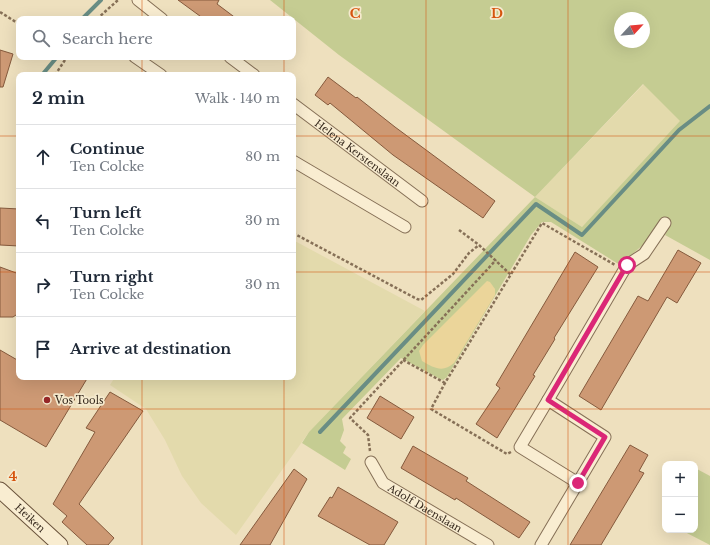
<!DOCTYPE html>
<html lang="en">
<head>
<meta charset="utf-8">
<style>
  :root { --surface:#fff; --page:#f2f2f3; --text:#1f2937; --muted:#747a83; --line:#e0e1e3 }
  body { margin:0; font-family:"Libre Baskerville",serif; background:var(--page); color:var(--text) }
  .controls { position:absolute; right:12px; bottom:12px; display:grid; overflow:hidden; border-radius:8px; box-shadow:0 4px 16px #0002 }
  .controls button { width:36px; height:36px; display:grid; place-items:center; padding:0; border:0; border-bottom:1px solid var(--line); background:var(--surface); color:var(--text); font:20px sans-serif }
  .compass { position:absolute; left:614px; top:12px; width:36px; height:36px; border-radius:50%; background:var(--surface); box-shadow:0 4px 16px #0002; rotate:64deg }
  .stop { position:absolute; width:12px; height:12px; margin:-9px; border:3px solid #db2777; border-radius:50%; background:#fff }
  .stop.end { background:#db2777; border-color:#fff; box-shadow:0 1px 4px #0008 }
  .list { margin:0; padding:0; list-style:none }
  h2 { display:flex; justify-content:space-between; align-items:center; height:52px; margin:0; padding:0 16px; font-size:17px }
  h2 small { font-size:13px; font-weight:400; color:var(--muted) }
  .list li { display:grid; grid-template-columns:26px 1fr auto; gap:12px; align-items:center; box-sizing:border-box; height:64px; padding:0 16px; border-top:1px solid var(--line) }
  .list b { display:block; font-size:15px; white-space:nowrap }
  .list p { margin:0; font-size:13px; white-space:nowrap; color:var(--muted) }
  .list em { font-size:13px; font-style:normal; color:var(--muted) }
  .icon { flex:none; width:22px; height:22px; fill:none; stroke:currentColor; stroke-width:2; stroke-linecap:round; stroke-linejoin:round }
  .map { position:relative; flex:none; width:710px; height:545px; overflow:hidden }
  .search { position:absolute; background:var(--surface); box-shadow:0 4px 16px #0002; left:16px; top:16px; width:280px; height:44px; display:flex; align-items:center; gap:10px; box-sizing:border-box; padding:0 14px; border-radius:8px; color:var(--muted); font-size:15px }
  .panel { position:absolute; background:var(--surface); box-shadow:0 4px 16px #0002; left:16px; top:72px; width:280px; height:308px; border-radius:8px }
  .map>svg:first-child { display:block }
</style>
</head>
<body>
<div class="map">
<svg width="710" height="545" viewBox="0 0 710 545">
  <rect width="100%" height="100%" fill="#eee0be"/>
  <g fill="#e3daac">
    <polygon points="644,84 681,121 582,227 535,197"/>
    <polygon points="293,240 425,311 309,432 236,535 201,503 182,476 165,440 146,409 110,385 115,377 293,377"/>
  </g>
  <g fill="#c5cc92" fill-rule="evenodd">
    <path d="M270,0H710V260L665,235L671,224L661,218L645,243L620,265L551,222H542L531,235L447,377L443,380L440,379L401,358L342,419L344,430L340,441L346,447L343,453L351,459L345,470L302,443L309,432L535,197L339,55ZM620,18H644V42H620ZM643,84L680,121L582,227L535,197Z"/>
    <polygon points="695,468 710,476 710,545 681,530 695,530"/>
  </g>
  <path fill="#ebd59a" d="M487,281L490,282L495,289V295L454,363C443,373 434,368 422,361L419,351L423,345Z"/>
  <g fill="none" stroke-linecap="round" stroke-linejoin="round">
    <g stroke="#698d84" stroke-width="4">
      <polyline points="82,19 101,0"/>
      <polyline points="42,75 57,57"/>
      <polyline points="320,432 536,204 582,235 679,130 710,106"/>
    </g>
  </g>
  <g fill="#cd9974" stroke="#855a3d">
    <polygon points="178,0 219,0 217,4 237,19 204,19"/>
    <polygon points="0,50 13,54 3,87 0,87"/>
    <polygon points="328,77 356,98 357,97 395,127 495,201 483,218 393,155 330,103 328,105 315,95"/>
    <polygon points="0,208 19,209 19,246 0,245"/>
    <polygon points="678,250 701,263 677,303 667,297 601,410 579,396 638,296 648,301"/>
    <polygon points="575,252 598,267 554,338 555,339 533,375 535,376 497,438 476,424 500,388 496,385"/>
    <polygon points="0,267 19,274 19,313 13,317 0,317"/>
    <polygon points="0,350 19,361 19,377 88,377 46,447 0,420"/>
    <polygon points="110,392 143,411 79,504 114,538 108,545 87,545 62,522 67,516 53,504 95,432 86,428"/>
    <polygon points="380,396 414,417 401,439 367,418"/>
    <polygon points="630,445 648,455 639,471 644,473 601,545 570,545"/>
    <polygon points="413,446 468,478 466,481 530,522 519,538 456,498 455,500 401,468"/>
    <polygon points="294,469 307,479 270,545 240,545"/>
    <polygon points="338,487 398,522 384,545 370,545 318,516 330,497 332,498"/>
  </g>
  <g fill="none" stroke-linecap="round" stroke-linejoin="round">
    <g stroke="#867057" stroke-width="13">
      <g id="minor">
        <polyline points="138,0 162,19"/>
        <polyline points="135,57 161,75"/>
        <polyline points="230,57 254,75"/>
        <path id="s1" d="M293,104L422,201"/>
        <polyline points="293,161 405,227"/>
        <polyline points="548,400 520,447 578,483"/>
        <path id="s2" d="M371,462L383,483L488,545"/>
        <polyline points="541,545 605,437 548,400 627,265 644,254 665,223"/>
      </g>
    </g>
    <g stroke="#68513a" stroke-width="17">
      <g id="secondary">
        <path id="s3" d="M0,490L60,545"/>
      </g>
    </g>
    <g stroke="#867057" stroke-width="2.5" stroke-dasharray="3 2" stroke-linecap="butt">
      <polyline points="0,12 19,24"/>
      <polyline points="97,19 118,0"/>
      <polyline points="55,75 67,57"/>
      <polyline points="459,230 479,245 511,275"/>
      <polyline points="293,233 417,299 421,300 453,274 469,253 479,245"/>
      <polyline points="403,360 445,383"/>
      <polyline points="370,451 368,435 350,418 496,260"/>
      <polyline points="511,452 507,454 431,409 445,383 542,223 615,265"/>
    </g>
    <use href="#minor" stroke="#f9edd1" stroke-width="11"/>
    <use href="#secondary" stroke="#f9edd1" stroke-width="15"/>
  </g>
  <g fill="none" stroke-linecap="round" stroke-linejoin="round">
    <polyline stroke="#db2777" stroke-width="5" points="578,483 605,437 548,400 627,265"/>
  </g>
  <path fill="none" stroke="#d6540e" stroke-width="1" stroke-opacity="0.55" d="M142,0V19M284,0V19M426,0V545M568,0V545M142,57V75M284,57V75M0,136H19M293,136H710M0,272H19M293,272H710M142,377V545M284,377V545M0,409H710"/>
  <circle fill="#962727" stroke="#f5eace" stroke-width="1.5" cx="47" cy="400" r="4"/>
  <g text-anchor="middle" stroke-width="3.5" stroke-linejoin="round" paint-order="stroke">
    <g font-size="10" fill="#35281c" stroke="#f5eace">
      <text dy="4" stroke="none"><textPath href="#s1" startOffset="81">Helena Kerstenslaan</textPath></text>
      <text dy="4" stroke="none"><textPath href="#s2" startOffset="73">Adolf Daenslaan</textPath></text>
      <text dy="4" stroke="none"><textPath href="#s3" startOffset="41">Heiken</textPath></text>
    </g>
    <g font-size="10" fill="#35281c" stroke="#f5eace" text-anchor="start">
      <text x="55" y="404">Vos Tools</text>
    </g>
  </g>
  <g font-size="13" text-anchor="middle" font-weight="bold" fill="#d6540e" stroke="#f5eace" stroke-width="3.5" stroke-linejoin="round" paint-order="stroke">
    <text x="355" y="18">C</text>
    <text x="497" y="18">D</text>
    <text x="13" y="481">4</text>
  </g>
</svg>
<div class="controls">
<button>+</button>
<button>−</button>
</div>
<svg class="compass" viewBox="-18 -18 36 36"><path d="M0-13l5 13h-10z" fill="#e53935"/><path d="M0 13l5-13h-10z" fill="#747a83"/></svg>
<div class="stop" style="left:627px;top:265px"></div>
<div class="stop end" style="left:578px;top:483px"></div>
<div class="search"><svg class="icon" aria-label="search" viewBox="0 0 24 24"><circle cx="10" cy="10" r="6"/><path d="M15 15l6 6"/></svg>Search here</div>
<section class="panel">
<h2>2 min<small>Walk · 140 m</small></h2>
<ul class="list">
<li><svg class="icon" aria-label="ahead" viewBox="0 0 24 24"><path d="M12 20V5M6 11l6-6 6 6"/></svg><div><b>Continue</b><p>Ten Colcke</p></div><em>80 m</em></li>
<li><svg class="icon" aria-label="left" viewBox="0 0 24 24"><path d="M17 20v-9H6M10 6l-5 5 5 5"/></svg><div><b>Turn left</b><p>Ten Colcke</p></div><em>30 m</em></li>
<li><svg class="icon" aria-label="right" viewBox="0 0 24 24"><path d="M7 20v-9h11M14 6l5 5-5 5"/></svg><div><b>Turn right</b><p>Ten Colcke</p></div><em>30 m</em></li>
<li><svg class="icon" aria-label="arrive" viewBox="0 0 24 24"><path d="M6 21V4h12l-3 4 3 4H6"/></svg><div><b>Arrive at destination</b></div></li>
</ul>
</section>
</div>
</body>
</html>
